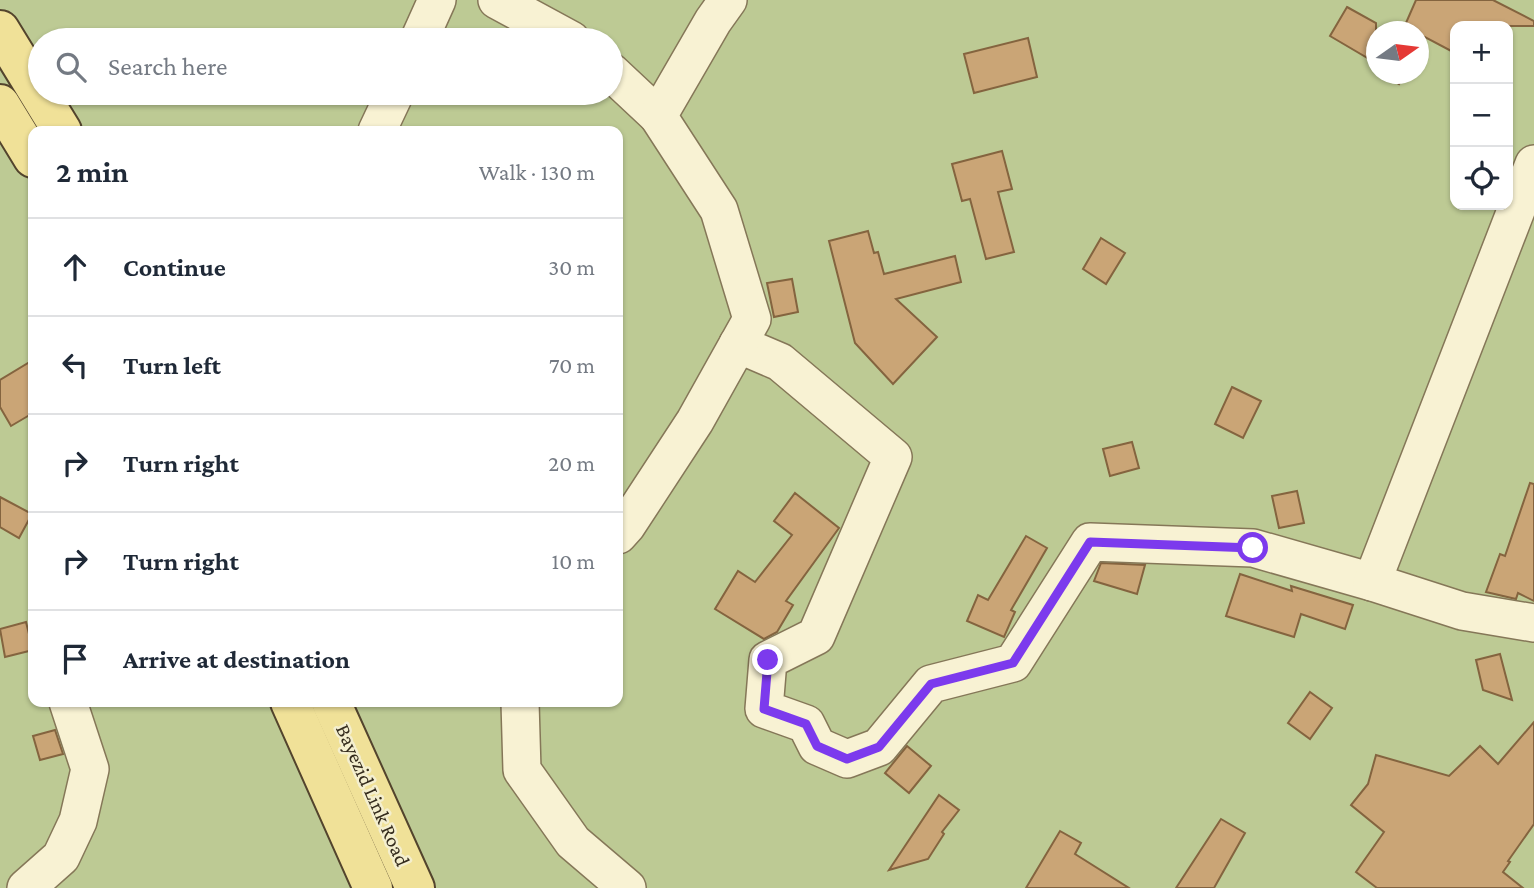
<!DOCTYPE html>
<html lang="en">
<head>
<meta charset="utf-8">
<style>
  :root { --surface:#fff; --page:#f2f2f3; --text:#1f2937; --muted:#747a83; --line:#e0e1e3 }
  body { margin:0; font-family:"Crimson Pro",serif; background:var(--page); color:var(--text) }
  .controls { position:absolute; right:21px; top:21px; display:grid; overflow:hidden; border-radius:14px; box-shadow:0 2px 5px #0004 }
  .controls button { width:63px; height:63px; display:grid; place-items:center; padding:0; border:0; border-bottom:2px solid var(--line); background:var(--surface); color:var(--text); font:35px sans-serif }
  .compass { position:absolute; left:1366px; top:21px; width:63px; height:63px; border-radius:50%; background:var(--surface); box-shadow:0 2px 5px #0004; rotate:76deg }
  .stop { position:absolute; width:21px; height:21px; margin:-16px; border:5px solid #7c3aed; border-radius:50%; background:#fff }
  .stop.end { background:#7c3aed; border-color:#fff; box-shadow:0 2px 7px #0008 }
  .list { margin:0; padding:0; list-style:none }
  h2 { display:flex; justify-content:space-between; align-items:center; height:91px; margin:0; padding:0 28px; font-size:30px }
  h2 small { font-size:23px; font-weight:400; color:var(--muted) }
  .list li { display:grid; grid-template-columns:46px 1fr auto; gap:21px; align-items:center; box-sizing:border-box; height:98px; padding:0 28px; border-top:2px solid var(--line) }
  .list b { display:block; font-size:26px; white-space:nowrap }
  .list em { font-size:23px; font-style:normal; color:var(--muted) }
  .icon { flex:none; width:38px; height:38px; fill:none; stroke:currentColor; stroke-width:2; stroke-linecap:round; stroke-linejoin:round }
  .map { position:relative; flex:none; width:1534px; height:888px; overflow:hidden }
  .search { position:absolute; background:var(--surface); box-shadow:0 2px 5px #0004; left:28px; top:28px; width:595px; height:77px; display:flex; align-items:center; gap:18px; box-sizing:border-box; padding:0 24px; border-radius:38px; color:var(--muted); font-size:26px }
  .panel { position:absolute; background:var(--surface); box-shadow:0 2px 5px #0004; left:28px; top:126px; width:595px; height:581px; border-radius:14px }
  .map>svg:first-child { display:block }
</style>
</head>
<body>
<div class="map">
<svg width="1534" height="888" viewBox="0 0 1534 888">
  <rect width="100%" height="100%" fill="#ede6c0"/>
  <path fill="#bdca94" fill-rule="evenodd" d="M0,0H1534V888H0ZM1455,26H1508V205H1455ZM1376,32H1418V74H1376ZM40,40H611V93H40ZM33,131H618V702H33Z"/>
  <g fill="#caa576" stroke="#84643f" stroke-width="2">
    <polygon points="1416,0 1493,0 1534,21 1534,26 1455,26 1455,53 1425,37 1418,49 1418,32 1402,32"/>
    <polygon points="1347,7 1376,23 1376,63 1330,36"/>
    <polygon points="1028,38 1037,77 974,93 964,54"/>
    <polygon points="1383,74 1405,74 1399,84"/>
    <polygon points="1002,151 1012,189 998,192 1014,252 986,259 970,199 962,201 952,164"/>
    <polygon points="868,231 874,253 878,252 884,274 955,256 961,282 896,299 937,337 893,384 855,343 829,241"/>
    <polygon points="1101,238 1125,253 1106,284 1083,269"/>
    <polygon points="792,279 798,312 774,317 767,283"/>
    <polygon points="33,360 33,413 11,426 0,407 0,380"/>
    <polygon points="1232,387 1261,401 1243,438 1215,424"/>
    <polygon points="1132,442 1139,468 1110,476 1103,449"/>
    <polygon points="1530,483 1534,484 1534,601 1518,593 1516,599 1486,592 1500,554 1505,556"/>
    <polygon points="1297,491 1304,523 1279,528 1272,496"/>
    <polygon points="795,493 839,528 786,601 793,605 777,632 764,639 715,609 738,571 755,582 792,535 774,521"/>
    <polygon points="0,497 32,514 19,538 0,527"/>
    <polygon points="1026,536 1047,548 1011,610 1015,612 1004,637 967,621 978,595 988,600"/>
    <polygon points="1101,563 1145,565 1137,594 1094,581"/>
    <polygon points="1240,574 1292,591 1291,586 1353,605 1345,629 1301,614 1294,637 1226,616"/>
    <polygon points="26,622 33,650 5,657 0,629"/>
    <polygon points="1500,654 1512,700 1483,690 1476,660"/>
    <polygon points="1310,692 1332,708 1310,739 1288,723"/>
    <polygon points="1534,722 1534,824 1508,861 1510,862 1503,872 1523,888 1377,888 1356,872 1384,832 1351,805 1368,784 1376,755 1449,776 1480,746 1498,764"/>
    <polygon points="55,730 63,754 40,760 33,736"/>
    <polygon points="907,746 931,766 909,793 885,773"/>
    <polygon points="939,795 959,810 942,832 944,834 928,859 889,870"/>
    <polygon points="1221,819 1245,833 1214,888 1176,888"/>
    <polygon points="1060,831 1081,843 1075,854 1129,888 1026,888"/>
  </g>
  <g fill="none" stroke-linecap="round" stroke-linejoin="round">
    <g stroke="#857758" stroke-width="40">
      <g id="minor">
        <polyline points="497,0 571,40"/>
        <polyline points="419,40 437,0"/>
        <polyline points="611,72 658,116"/>
        <polyline points="377,131 395,93"/>
        <polyline points="738,344 780,362 893,457 816,636 768,660 764,709 806,724 817,746 847,759 879,747 931,684 1013,663 1090,542 1253,548 1372,582 1534,164"/>
        <polyline points="618,535 627,525 695,421 752,319 719,210 658,116 713,21 728,0"/>
        <polyline points="1372,582 1462,611 1534,623"/>
        <polyline points="520,702 522,770 573,842 627,888"/>
        <polyline points="26,888 61,857 78,821 90,769 68,702"/>
      </g>
    </g>
    <g stroke="#53442d" stroke-width="42">
      <g id="major">
        <polyline points="0,30 62,131"/>
        <polyline points="0,104 33,158"/>
        <polyline points="290,702 373,888"/>
        <polyline points="331,702 415,888"/>
      </g>
    </g>
    <use href="#minor" stroke="#f8f2d3" stroke-width="37"/>
    <use href="#major" stroke="#f0e198" stroke-width="38"/>
  </g>
  <g fill="none" stroke-linecap="round" stroke-linejoin="round">
    <polyline stroke="#7c3aed" stroke-width="9" points="768,660 764,709 806,724 817,746 847,759 879,747 931,684 1013,663 1090,542 1253,548"/>
  </g>
  <g text-anchor="middle" stroke-width="5" stroke-linejoin="round" paint-order="stroke">
    <g font-size="21" fill="#352c1d" stroke="#f4efcf">
      <text transform="translate(373 795) rotate(66)" y="7">Bayezid Link Road</text>
    </g>
  </g>
</svg>
<div class="controls">
<button>+</button>
<button>−</button>
<button><svg class="icon" aria-label="locate" viewBox="0 0 24 24"><circle cx="12" cy="12" r="6"/><path d="M12 2v4M12 18v4M2 12h4M18 12h4"/></svg></button>
</div>
<svg class="compass" viewBox="-18 -18 36 36"><path d="M0-13l5 13h-10z" fill="#e53935"/><path d="M0 13l5-13h-10z" fill="#747a83"/></svg>
<div class="stop" style="left:1253px;top:548px"></div>
<div class="stop end" style="left:768px;top:660px"></div>
<div class="search"><svg class="icon" aria-label="search" viewBox="0 0 24 24"><circle cx="10" cy="10" r="6"/><path d="M15 15l6 6"/></svg>Search here</div>
<section class="panel">
<h2>2 min<small>Walk · 130 m</small></h2>
<ul class="list">
<li><svg class="icon" aria-label="ahead" viewBox="0 0 24 24"><path d="M12 20V5M6 11l6-6 6 6"/></svg><div><b>Continue</b></div><em>30 m</em></li>
<li><svg class="icon" aria-label="left" viewBox="0 0 24 24"><path d="M17 20v-9H6M10 6l-5 5 5 5"/></svg><div><b>Turn left</b></div><em>70 m</em></li>
<li><svg class="icon" aria-label="right" viewBox="0 0 24 24"><path d="M7 20v-9h11M14 6l5 5-5 5"/></svg><div><b>Turn right</b></div><em>20 m</em></li>
<li><svg class="icon" aria-label="right" viewBox="0 0 24 24"><path d="M7 20v-9h11M14 6l5 5-5 5"/></svg><div><b>Turn right</b></div><em>10 m</em></li>
<li><svg class="icon" aria-label="arrive" viewBox="0 0 24 24"><path d="M6 21V4h12l-3 4 3 4H6"/></svg><div><b>Arrive at destination</b></div></li>
</ul>
</section>
</div>
</body>
</html>
